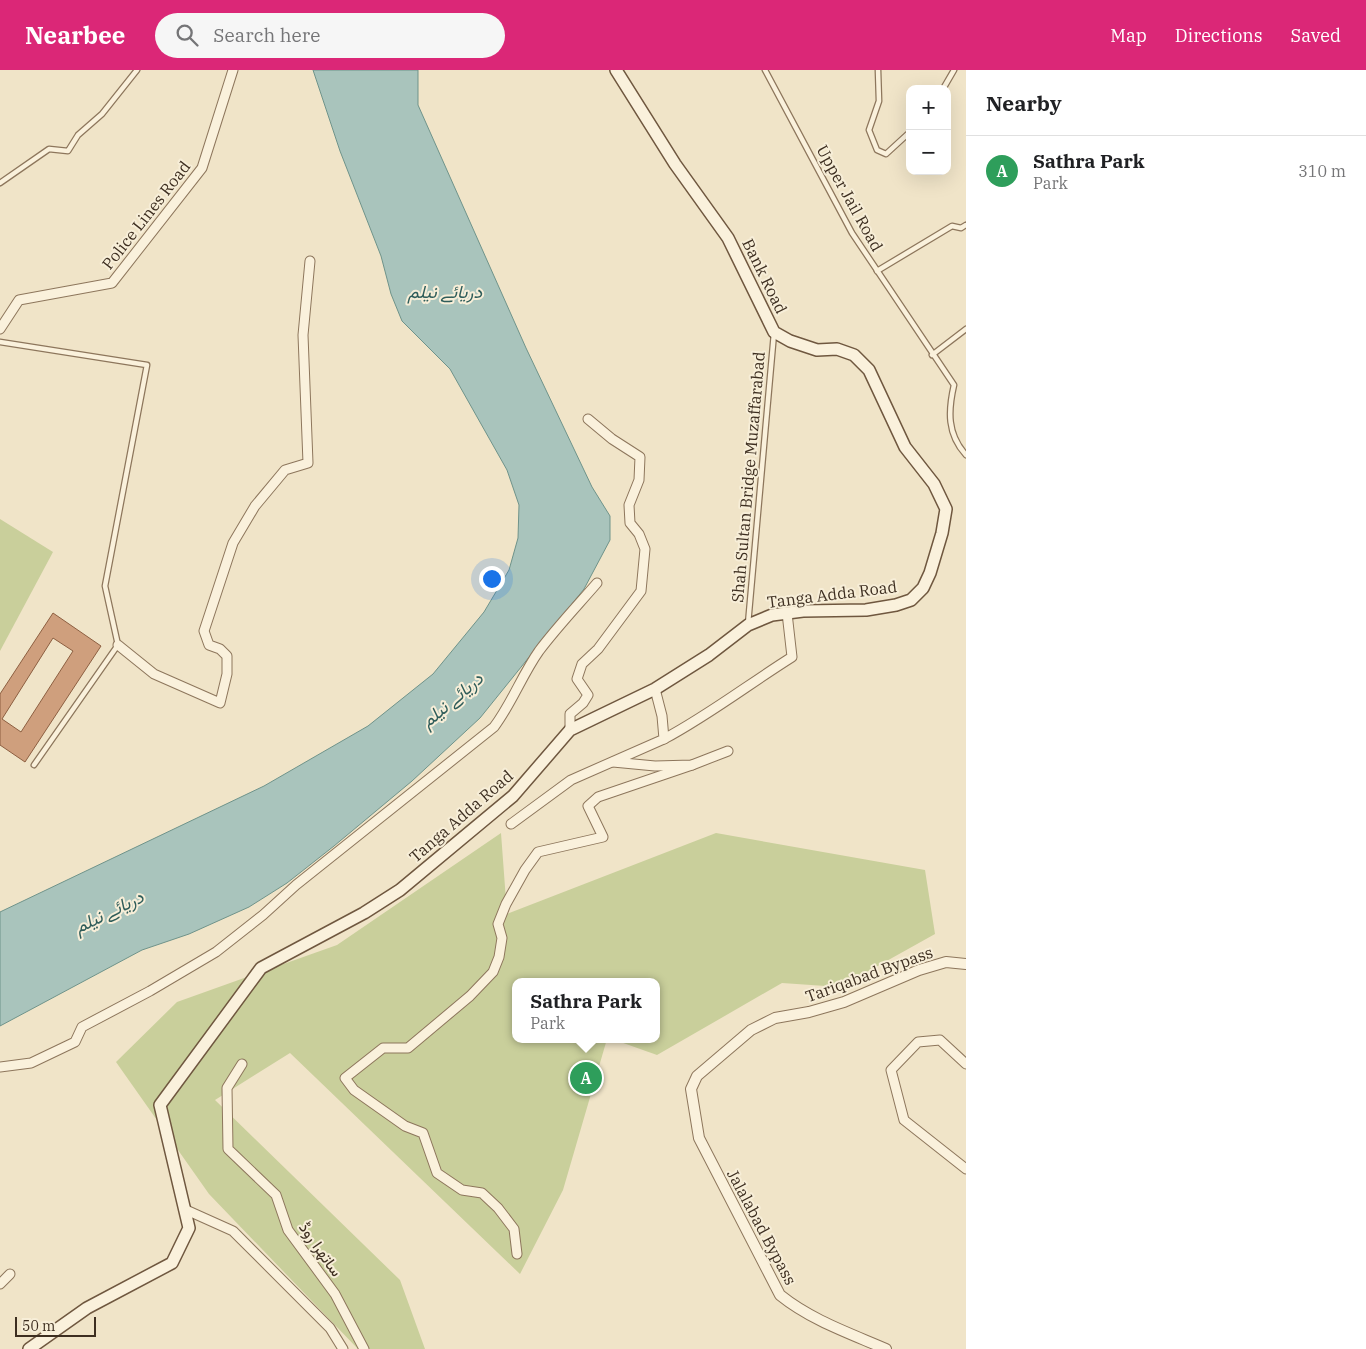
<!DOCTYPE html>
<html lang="en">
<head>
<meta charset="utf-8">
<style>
  :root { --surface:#fff; --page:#f6f6f6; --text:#202124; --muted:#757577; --line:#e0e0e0; --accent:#db2777 }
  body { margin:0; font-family:"IBM Plex Serif",Vazirmatn,serif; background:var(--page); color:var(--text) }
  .controls { position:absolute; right:15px; top:15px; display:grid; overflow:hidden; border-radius:10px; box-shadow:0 5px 20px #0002 }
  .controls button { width:45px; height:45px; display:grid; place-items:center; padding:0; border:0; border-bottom:1px solid var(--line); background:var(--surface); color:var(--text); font:25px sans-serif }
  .scale { position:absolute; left:15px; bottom:12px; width:81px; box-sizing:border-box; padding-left:5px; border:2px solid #3d2e20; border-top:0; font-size:14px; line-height:18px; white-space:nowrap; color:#3d2e20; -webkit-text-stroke:4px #f7eed8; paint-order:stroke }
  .you { position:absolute; left:491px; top:508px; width:18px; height:18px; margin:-12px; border:4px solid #fff; border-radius:50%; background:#1a73e8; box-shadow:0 0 0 8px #1a73e833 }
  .badge { display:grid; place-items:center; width:32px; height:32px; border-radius:50%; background:var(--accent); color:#fff; font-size:16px; font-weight:700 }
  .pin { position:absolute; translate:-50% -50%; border:2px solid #fff; box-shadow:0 1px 5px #0006 }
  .popup { position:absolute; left:512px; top:908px; width:148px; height:65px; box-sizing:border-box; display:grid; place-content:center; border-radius:10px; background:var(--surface); filter:drop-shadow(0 1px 4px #0005); font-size:16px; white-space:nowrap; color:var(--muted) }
  .popup b { font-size:19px; color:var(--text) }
  .popup::after { content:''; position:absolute; left:50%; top:100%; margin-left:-10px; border:10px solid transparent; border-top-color:var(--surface) }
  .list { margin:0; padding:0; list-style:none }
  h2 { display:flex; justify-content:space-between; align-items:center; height:65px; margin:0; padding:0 20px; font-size:21px }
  h2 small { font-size:16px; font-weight:400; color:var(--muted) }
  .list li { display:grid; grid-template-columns:32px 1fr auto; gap:15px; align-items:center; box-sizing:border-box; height:70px; padding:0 20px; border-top:1px solid var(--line) }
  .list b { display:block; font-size:19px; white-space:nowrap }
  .list p { margin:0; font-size:16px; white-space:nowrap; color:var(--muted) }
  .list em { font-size:16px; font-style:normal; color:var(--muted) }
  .icon { flex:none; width:28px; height:28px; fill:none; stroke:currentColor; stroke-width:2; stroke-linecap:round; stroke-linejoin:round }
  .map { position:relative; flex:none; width:966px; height:1279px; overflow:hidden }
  header { display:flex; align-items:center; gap:30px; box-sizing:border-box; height:70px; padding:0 25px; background:var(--accent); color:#fff }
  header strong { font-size:24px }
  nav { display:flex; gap:28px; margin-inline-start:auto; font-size:18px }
  .search { width:350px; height:45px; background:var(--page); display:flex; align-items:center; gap:12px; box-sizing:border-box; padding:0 18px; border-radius:28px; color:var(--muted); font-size:19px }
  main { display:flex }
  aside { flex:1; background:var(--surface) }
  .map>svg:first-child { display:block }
</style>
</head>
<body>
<header>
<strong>Nearbee</strong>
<div class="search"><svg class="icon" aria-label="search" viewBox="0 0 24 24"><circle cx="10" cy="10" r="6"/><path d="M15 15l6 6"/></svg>Search here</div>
<nav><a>Map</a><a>Directions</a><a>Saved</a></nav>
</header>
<main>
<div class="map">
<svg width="966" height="1279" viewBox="0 0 966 1279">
  <rect width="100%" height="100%" fill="#f0e4c8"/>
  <g fill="#c9cf9b">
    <polygon points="0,449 53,482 0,581"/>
    <polygon points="501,763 507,844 716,763 925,800 935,864 840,917 782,913 657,985 612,969 656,969 656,912 516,912 516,969 607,969 563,1120 520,1204 290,983 215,1030 400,1210 425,1279 358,1279 209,1124 116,992 177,932 337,875"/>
  </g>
  <polygon fill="#a9c4bc" stroke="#6f938a" points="313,0 418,0 418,35 526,278 592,417 610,446 610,470 584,519 480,648 412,711 334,776 287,813 249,837 189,864 142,880 0,956 0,842 264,716 368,656 433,604 484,542 509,500 518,468 519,435 507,400 450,299 402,251 391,224 381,186 340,81"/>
  <path fill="#cf9f7d" stroke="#8d5f41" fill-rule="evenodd" d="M53,543L101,576L25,692L0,675V624ZM53,568L73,581L21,662L2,649Z"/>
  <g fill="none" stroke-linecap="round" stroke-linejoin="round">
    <g stroke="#8d765c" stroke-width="7">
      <g id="service">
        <path d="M765,0L852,163L954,315C948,341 947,364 966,385"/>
        <polyline points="878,0 879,31 869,60 877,80 886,84 910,62"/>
        <polyline points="943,19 954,0"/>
        <polyline points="0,113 49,79 68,81 78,65 102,44 137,0"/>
        <polyline points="877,201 952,156 961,158 966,155"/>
        <polyline points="0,272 147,295 105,516 118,575 34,695"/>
        <polyline points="932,285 966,259"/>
        <polyline points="748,554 774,263"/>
      </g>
    </g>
    <g stroke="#8d765c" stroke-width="11">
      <g id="minor">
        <polyline points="0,259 19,230 112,213 202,98 233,0"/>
        <polyline points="118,575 154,604 220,633 227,604 227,586 220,579 209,575 204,561 233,473 255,436 285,400 308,393 303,265 310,191"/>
        <polyline points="570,660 570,644 583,633 588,625 577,609 582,594 598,579 641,521 645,479 639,464 630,453 629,435 639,410 640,387 612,369 588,349"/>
        <path d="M664,669C709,645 749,614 792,587L787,543"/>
        <polyline points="613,692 655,696 692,695 728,681"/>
        <polyline points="511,754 571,710 664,669 662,646 655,619"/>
        <polyline points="242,994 227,1018 228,1079 276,1125 288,1160 335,1224 364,1279"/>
        <polyline points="966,994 940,970 918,972 891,1000 904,1050 966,1099"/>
        <path d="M0,997L31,993L75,972L82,957L150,921L216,882L263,845L296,815L494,657C512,633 522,605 539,581C557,557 578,535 597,513"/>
        <polyline points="184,1139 233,1161 330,1258 343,1279"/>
        <polyline points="517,1184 514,1159 498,1138 482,1123 462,1120 437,1103 423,1063 405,1056 354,1020 345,1008 383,978 408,978 470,926 493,902 499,887 502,868 498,854 506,834 525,800 538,782 603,767 588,736 598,727 692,695"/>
        <polyline points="0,1214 10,1204"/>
      </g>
    </g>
    <g stroke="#8d765c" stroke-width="12">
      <path id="tertiary" d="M886,1279C849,1263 811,1250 780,1225L699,1068L691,1019L697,1006L751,960L775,948L809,942L844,932L919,900L946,892L966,894"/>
    </g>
    <g stroke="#6f573f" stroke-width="14">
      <polyline id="secondary" points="29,1279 87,1238 172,1193 189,1158 160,1035 261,898 364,843 400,820 513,726 570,660 655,619 709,585 748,555 772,545 803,541 866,540 896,535 911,530 923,518 930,503 942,463 946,439 934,414 905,377 869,300 854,285 837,279 817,280 790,271 774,262 728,168 675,94 616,0"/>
    </g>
    <use href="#service" stroke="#faf1dc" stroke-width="4.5"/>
    <use href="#minor" stroke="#faf1dc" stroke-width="9"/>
    <use href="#tertiary" stroke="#faf1dc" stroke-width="10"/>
    <use href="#secondary" stroke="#faf1dc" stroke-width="11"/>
  </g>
  <g text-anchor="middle" stroke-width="4" stroke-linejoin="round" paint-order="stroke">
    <g font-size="16" fill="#3d2e20" stroke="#f7eed8">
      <text transform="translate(850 128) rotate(61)" y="6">Upper Jail Road</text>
      <text transform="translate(146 145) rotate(-52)" y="6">Police Lines Road</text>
      <text transform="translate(765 206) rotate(64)" y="6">Bank Road</text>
      <text transform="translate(748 407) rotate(-85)" y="6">Shah Sultan Bridge Muzaffarabad</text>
      <text transform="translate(832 524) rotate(-7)" y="6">Tanga Adda Road</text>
      <text transform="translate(461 746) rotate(-41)" y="6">Tanga Adda Road</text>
      <text transform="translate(869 904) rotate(-20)" y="6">Tariqabad Bypass</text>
      <text transform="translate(762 1157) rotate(62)" y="6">Jalalabad Bypass</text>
      <text transform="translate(321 1179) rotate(55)" y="6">ساتھرا روڈ</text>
    </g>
    <g font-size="18" font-style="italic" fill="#2f5d5a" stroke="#f7eed8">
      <text x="445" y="228">دریائے نیلم</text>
      <text transform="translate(452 630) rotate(-40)" y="6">دریائے نیلم</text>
      <text transform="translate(109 842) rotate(-26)" y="6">دریائے نیلم</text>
    </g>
  </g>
</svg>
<div class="controls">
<button>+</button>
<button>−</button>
</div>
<div class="scale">50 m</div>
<div class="you"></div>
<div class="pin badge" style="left:586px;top:1008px;background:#2e9e5b">A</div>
<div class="popup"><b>Sathra Park</b>Park</div>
</div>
<aside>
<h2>Nearby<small></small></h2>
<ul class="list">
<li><span class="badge" style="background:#2e9e5b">A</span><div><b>Sathra Park</b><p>Park</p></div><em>310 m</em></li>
</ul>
</aside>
</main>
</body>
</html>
